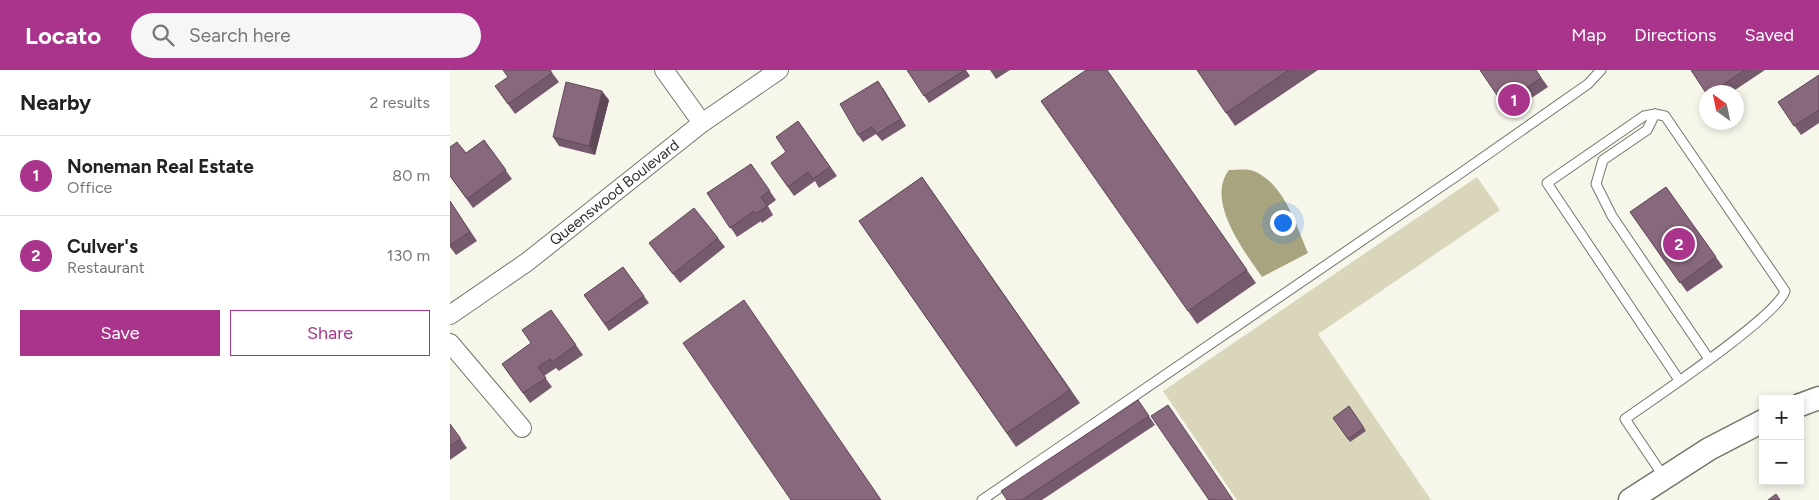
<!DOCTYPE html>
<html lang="en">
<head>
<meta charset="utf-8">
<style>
  :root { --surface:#fff; --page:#f6f6f6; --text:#222; --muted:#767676; --line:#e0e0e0; --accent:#aa348c }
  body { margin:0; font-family:Figtree,sans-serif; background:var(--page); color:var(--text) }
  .controls { position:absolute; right:15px; bottom:15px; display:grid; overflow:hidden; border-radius:0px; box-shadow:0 2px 8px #0003 }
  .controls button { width:45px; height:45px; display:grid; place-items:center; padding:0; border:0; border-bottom:1px solid var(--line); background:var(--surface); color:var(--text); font:25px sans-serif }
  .compass { position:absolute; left:1249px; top:15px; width:45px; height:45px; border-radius:50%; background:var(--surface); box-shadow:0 2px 8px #0003; rotate:327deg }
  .you { position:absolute; left:832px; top:152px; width:18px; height:18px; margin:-12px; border:4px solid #fff; border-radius:50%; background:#1a73e8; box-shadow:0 0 0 8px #1a73e833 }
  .badge { display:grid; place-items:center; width:32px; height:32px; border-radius:50%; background:var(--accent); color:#fff; font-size:16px; font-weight:700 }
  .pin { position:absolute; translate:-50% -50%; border:2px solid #fff; box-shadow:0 1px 5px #0006 }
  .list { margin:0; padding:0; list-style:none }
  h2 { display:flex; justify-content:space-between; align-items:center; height:65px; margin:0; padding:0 20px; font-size:21px }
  h2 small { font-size:16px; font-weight:400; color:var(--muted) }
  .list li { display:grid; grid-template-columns:32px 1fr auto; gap:15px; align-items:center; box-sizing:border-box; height:80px; padding:0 20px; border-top:1px solid var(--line) }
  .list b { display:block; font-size:19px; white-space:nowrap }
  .list p { margin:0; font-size:16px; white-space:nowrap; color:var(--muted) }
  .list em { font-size:16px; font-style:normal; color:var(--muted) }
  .actions { display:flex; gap:10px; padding:15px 20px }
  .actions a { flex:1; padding:11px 0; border:1px solid var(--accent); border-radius:0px; text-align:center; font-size:18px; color:var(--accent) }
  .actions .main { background:var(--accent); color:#fff }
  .icon { flex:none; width:28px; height:28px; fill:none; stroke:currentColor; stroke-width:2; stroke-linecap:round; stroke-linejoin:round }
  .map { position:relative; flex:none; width:1369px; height:430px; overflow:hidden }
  header { display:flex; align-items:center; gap:30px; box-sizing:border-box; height:70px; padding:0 25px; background:var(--accent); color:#fff }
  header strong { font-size:24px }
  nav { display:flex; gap:28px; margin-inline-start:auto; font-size:18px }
  .search { width:350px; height:45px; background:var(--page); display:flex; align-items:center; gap:12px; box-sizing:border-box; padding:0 18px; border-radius:28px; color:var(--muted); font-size:19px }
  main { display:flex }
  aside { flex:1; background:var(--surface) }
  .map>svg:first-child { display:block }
</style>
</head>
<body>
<header>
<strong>Locato</strong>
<div class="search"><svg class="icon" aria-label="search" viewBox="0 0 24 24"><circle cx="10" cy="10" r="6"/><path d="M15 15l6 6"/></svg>Search here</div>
<nav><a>Map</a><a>Directions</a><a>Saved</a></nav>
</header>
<main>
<aside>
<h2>Nearby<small>2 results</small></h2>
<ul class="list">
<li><span class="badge">1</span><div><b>Noneman Real Estate</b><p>Office</p></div><em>80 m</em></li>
<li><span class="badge">2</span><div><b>Culver's</b><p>Restaurant</p></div><em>130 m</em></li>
</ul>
<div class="actions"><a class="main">Save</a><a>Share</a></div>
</aside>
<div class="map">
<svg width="1369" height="430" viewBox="0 0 1369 430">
  <rect width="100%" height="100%" fill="#f7f6eb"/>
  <polygon fill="#d9d6bb" points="1027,107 1050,140 868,264 981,430 787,430 713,321"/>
  <path fill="#a8a480" d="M779,100C786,100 799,98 806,102C835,116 846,155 858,183L812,207C795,182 755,131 779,100Z"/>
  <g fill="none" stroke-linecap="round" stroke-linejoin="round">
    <g stroke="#75756b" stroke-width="11">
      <g id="service">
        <polyline points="1205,44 1197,60 1153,90 1146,114 1162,146 1259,289"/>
        <path d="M1214,407L1175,349C1203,329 1328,246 1335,221L1215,46L1205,44L1194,46L1097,113L1229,310"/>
        <polyline points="532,430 1008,105 1138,14 1151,0"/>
      </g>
    </g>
    <g stroke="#75756b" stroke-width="20">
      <g id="minor">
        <polyline points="214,0 252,53"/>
        <path id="s1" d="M0,245L77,192L252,53L329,0"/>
        <polyline points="0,273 72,358"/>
      </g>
    </g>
    <g stroke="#75756b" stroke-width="25">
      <g id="tertiary">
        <polyline points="1350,335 1369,328"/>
        <polyline points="1180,430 1259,379 1313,351"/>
      </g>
    </g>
    <use href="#service" stroke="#fff" stroke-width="9"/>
    <use href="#minor" stroke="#fff" stroke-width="18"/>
    <use href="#tertiary" stroke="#fff" stroke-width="22"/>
  </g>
  <g fill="#75596c">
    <polygon points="100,0 109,12 65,44 45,16"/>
    <polygon points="457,0 516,0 520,6 479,33"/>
    <polygon points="540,0 560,0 546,9"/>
    <polygon points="657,0 806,213 747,254 591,31"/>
    <polygon points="747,0 868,0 785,56"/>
    <polygon points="1030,0 1086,0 1098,17 1059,43"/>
    <polygon points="1241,0 1315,0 1282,22 1256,22"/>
    <polygon points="1369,5 1369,53 1351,65 1328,32"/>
    <polygon points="433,18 456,56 432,71 426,64 413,72 408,65"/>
    <polygon points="159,30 145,85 109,76 103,67"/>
    <polygon points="348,51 387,106 369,118 365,111 344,126 321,93 336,82"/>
    <polygon points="34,70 62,109 23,138 0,106 16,83"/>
    <polygon points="301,94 326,130 318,136 323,145 312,153 311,151 287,167 257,123"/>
    <polygon points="472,107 630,333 566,377 409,151"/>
    <polygon points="1216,117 1273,197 1237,222 1180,142"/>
    <polygon points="0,131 27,171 6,185 0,177"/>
    <polygon points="268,168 275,177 230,213 199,173"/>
    <polygon points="173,197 199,233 159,261 134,225"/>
    <polygon points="101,240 133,285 109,301 106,298 94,306 102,317 80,333 52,294 81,273"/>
    <polygon points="688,330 705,355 592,430 557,430"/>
    <polygon points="899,336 916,361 900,372 883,348"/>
    <polygon points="0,354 17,378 0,390"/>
  </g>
  <polygon fill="#5f4958" points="152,21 159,30 145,85 139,76"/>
  <g fill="#88687d" stroke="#5f4958">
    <polygon points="53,0 100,0 102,3 58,34 45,16 58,7"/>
    <polygon points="457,0 515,0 474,26"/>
    <polygon points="636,0 657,0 797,200 738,241 591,31"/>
    <polygon points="747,0 839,0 776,43"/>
    <polygon points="1030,0 1086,0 1091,8 1053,34"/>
    <polygon points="1241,0 1295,0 1262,22 1256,22 1256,23"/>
    <polygon points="1369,5 1369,40 1344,56 1328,32"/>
    <polygon points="428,11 451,49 427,64 422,57 408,65 390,34"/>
    <polygon points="116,12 152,21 139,76 103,67"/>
    <polygon points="348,51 380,97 363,109 358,102 338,117 321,93 336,82 326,67"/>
    <polygon points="34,70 56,100 17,129 0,106 0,77 7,72 16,83"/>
    <polygon points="301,94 320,121 311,127 317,136 306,144 304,141 280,158 257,123"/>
    <polygon points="472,107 620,320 557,363 409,151"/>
    <polygon points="1216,117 1266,187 1230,213 1180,142"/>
    <polygon points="0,131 20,162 0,175"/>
    <polygon points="244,138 268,168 223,204 199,173"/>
    <polygon points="173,197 194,226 155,254 134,225"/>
    <polygon points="294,230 431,430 341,430 233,273"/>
    <polygon points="101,240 126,275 102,292 100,289 88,297 96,308 73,323 52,294 81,273 72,260"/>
    <polygon points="688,330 699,346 572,430 557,430 551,421"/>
    <polygon points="718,335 783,430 759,430 701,346"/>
    <polygon points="899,336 914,358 898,369 883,348"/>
    <polygon points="0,354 11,369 0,376"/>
    <polygon points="1326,424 1330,430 1318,430"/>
  </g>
  <g text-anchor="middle" stroke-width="5" stroke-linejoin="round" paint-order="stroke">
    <g font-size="15" fill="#32322d" stroke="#f7f6eb">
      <text dy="5" stroke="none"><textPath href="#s1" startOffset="205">Queenswood Boulevard</textPath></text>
    </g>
  </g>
</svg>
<div class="controls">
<button>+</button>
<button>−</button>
</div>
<svg class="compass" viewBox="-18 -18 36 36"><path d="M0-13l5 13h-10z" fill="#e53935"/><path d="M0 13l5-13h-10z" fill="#767676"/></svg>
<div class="you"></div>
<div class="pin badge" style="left:1064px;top:30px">1</div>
<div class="pin badge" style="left:1229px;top:174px">2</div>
</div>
</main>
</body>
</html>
